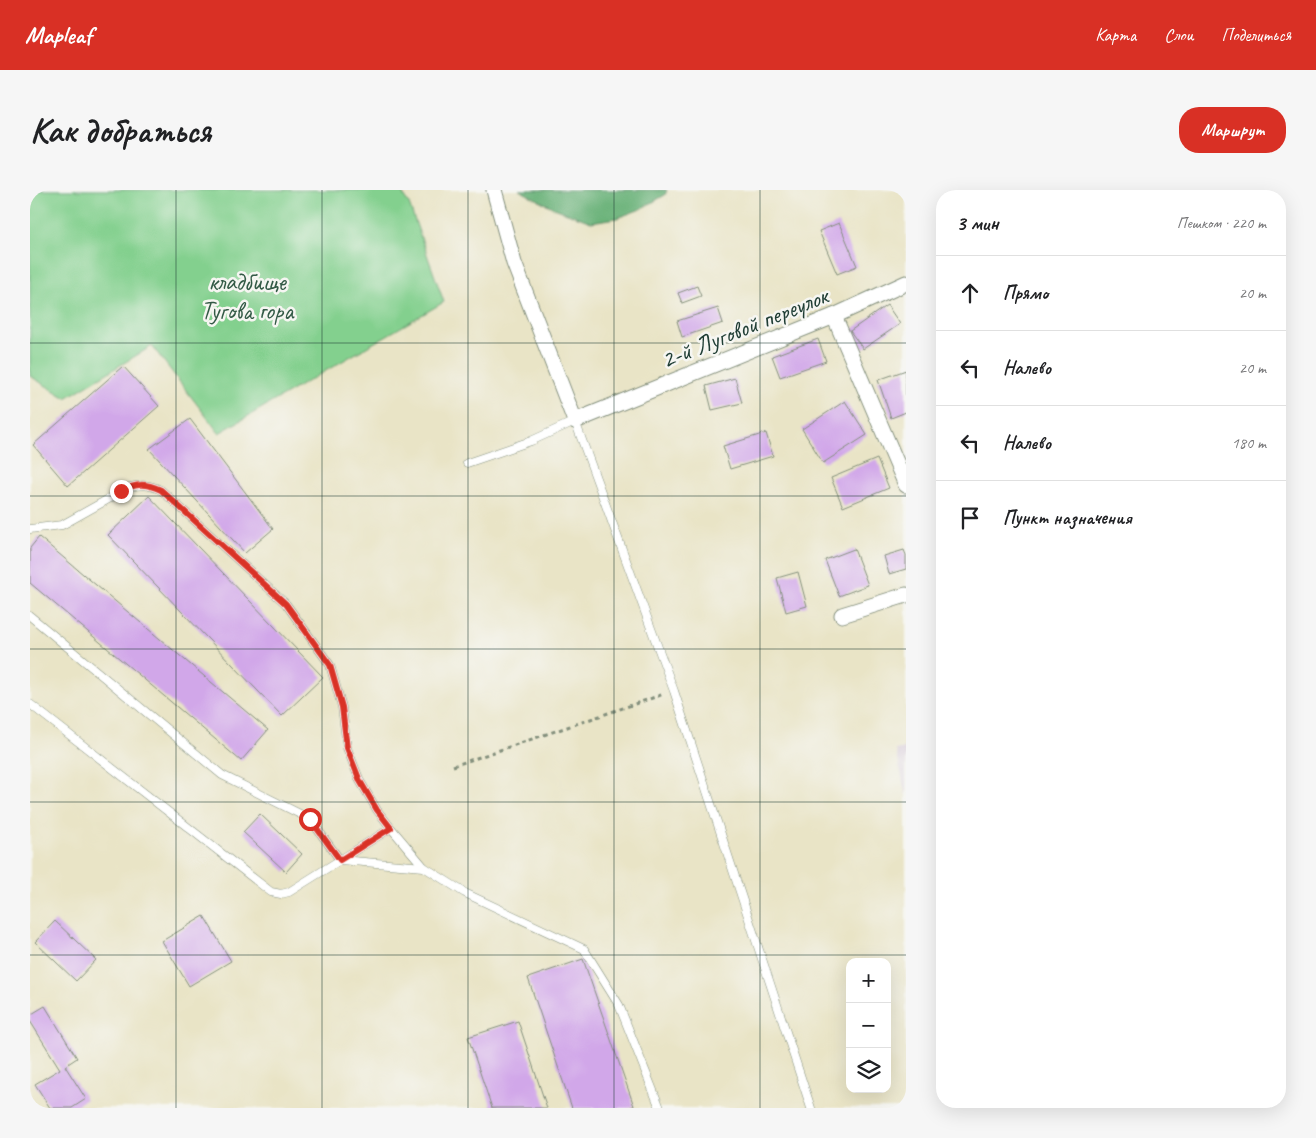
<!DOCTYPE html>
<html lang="ru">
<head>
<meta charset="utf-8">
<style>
  :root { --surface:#fff; --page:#f6f6f6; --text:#202124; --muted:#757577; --line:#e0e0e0; --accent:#d93025 }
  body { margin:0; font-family:Caveat,sans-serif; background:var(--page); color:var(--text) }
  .controls { position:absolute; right:15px; bottom:15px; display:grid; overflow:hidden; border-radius:10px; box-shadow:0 5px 20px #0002 }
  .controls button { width:45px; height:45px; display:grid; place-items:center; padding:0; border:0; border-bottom:1px solid var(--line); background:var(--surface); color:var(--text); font:25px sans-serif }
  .stop { position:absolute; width:15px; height:15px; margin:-11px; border:4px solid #d93025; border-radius:50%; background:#fff }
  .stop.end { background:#d93025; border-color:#fff; box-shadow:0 1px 5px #0008 }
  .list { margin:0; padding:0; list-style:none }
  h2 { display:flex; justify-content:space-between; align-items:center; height:65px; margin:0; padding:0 20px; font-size:21px }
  h2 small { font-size:16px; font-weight:400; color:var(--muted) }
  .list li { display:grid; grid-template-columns:32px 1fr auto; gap:15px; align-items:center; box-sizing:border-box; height:75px; padding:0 20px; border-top:1px solid var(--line) }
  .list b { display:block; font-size:19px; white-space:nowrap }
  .list em { font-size:16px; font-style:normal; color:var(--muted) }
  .icon { flex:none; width:28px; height:28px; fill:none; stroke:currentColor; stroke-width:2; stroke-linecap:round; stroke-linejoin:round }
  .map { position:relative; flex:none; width:876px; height:918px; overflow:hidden; border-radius:20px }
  header { display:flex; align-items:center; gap:30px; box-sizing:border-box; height:70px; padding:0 25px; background:var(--accent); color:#fff }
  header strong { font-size:24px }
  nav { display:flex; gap:28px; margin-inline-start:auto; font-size:18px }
  .intro { display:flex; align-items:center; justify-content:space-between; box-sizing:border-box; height:120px; padding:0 30px }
  h1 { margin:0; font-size:35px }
  .button { padding:12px 22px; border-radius:20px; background:var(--accent); color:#fff; font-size:18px; font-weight:700 }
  main { display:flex; gap:30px; padding:0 30px }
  aside { flex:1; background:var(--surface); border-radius:20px; box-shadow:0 5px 20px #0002 }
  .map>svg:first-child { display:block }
</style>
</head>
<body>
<header>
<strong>Mapleaf</strong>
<nav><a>Карта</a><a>Слои</a><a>Поделиться</a></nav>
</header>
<div class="intro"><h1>Как добраться</h1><a class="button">Маршрут</a></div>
<main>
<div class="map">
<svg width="876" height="918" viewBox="0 0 876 918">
  <rect width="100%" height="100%" fill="#f6f6f2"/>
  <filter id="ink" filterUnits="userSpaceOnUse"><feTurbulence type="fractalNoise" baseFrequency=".02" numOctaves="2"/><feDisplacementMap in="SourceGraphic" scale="10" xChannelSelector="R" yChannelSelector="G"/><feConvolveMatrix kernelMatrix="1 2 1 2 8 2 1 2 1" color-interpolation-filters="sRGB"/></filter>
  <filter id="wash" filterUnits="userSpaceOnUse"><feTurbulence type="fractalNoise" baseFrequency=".0096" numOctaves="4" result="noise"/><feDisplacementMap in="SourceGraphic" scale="20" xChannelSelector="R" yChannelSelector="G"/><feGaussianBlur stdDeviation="1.12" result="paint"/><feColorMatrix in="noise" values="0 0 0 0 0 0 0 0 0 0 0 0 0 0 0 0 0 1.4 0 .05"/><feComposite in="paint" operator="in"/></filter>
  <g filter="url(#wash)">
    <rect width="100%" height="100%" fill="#e9e4c6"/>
    <polygon fill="#cdbed2" points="876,558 876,606 866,560"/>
    <polygon fill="#83d08e" stroke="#518661" points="0,0 370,0 379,14 414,112 189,243 122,156 36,208 0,186"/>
    <polygon fill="#6ab279" stroke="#447856" points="489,0 637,0 635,5 611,19 587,28 561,32 524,18"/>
    <g id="blocks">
      <g fill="#d1a7e9">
        <polygon points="809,33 827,76 807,84 789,41"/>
        <polygon points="667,96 671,106 652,113 648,103"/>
        <polygon points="857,115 870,134 833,159 820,141"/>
        <polygon points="688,118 693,133 652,147 647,131"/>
        <polygon points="788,149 796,171 750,187 742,166"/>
        <polygon points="93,176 129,216 38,296 3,255"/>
        <polygon points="876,180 876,222 861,228 848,190"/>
        <polygon points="705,188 712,213 682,220 676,196"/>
        <polygon points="815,211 837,245 793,273 772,239"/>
        <polygon points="160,229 243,339 215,363 119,259"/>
        <polygon points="736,243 743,266 700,279 693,256"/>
        <polygon points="847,269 859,298 813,317 801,288"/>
        <polygon points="119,306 293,487 252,526 78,345"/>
        <polygon points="9,347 238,540 211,571 0,393 0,358"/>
        <polygon points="824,359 838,395 809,406 795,370"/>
        <polygon points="874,360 876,365 876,379 859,384 854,366"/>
        <polygon points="768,382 777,416 756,422 747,388"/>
        <polygon points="230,624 272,664 256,682 213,642"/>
        <polygon points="174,726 201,771 159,796 132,751"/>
        <polygon points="25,731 66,770 46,791 5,752"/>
        <polygon points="553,769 604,916 599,918 542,918 498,788"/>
        <polygon points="15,816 47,868 35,876 56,909 42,918 20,918 5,894 30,879 0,831 0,825"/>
        <polygon points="488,831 517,918 462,918 438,847"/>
      </g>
    </g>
  </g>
  <g filter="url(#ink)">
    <use href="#blocks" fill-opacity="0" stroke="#84907d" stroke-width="1"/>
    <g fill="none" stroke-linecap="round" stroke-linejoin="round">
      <g stroke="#84907d" stroke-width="9">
        <g id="lane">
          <polyline points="437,273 501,251 545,231 644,501 781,918"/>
          <path d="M0,339L32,335L100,297C113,294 120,295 131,300L256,414L300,475L312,517L317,558L330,591L347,620L361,638L310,670L280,629L192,585L0,426"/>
          <polyline points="0,514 241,702 251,704 259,702 310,670 394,677 435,703 554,759 589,815 630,918"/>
          <polyline points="361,638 394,677"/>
        </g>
      </g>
      <g stroke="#84907d" stroke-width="17">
        <g id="street">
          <polyline points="464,0 484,73 545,231 804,126 876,93"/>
          <polyline points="804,126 876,295"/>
          <polyline points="812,425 876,405"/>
        </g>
      </g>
      <polyline stroke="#84907d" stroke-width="3" stroke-dasharray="4 4" stroke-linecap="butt" points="423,576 634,504"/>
      <use href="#lane" stroke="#fff" stroke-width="8"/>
      <use href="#street" stroke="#fff" stroke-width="15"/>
    </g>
  </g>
  <g fill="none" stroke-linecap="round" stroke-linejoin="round" filter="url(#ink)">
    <path stroke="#d93025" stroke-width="6" d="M91,301C107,293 115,293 131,300L256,414L300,475L312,517L317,558L330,591L347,620L361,638L310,670L280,629"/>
  </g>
  <path fill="none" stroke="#1f3d34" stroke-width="1" stroke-opacity="0.55" d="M146,0V918M292,0V918M438,0V918M584,0V918M730,0V918M0,153H876M0,306H876M0,459H876M0,612H876M0,765H876"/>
  <g text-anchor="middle" stroke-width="5" stroke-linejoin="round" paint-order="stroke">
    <g font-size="25" fill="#335a46" stroke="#f6f6f2">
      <text x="217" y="100">кладбище<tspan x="217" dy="29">Тугова гора</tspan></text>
    </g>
    <g font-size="25" fill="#1f3d34" stroke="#f6f6f2">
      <text transform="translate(714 137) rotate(-22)" y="9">2-й Луговой переулок</text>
    </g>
  </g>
</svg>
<div class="controls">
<button>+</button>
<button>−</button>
<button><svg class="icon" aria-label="layers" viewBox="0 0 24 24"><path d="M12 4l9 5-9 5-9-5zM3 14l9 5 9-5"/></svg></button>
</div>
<div class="stop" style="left:280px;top:629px"></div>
<div class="stop end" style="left:91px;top:301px"></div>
</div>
<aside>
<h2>3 мин<small>Пешком · 220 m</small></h2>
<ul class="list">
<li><svg class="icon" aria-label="ahead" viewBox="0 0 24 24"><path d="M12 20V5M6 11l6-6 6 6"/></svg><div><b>Прямо</b></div><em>20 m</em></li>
<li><svg class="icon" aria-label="left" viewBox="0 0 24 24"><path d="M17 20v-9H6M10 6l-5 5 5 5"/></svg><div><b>Налево</b></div><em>20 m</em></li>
<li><svg class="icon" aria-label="left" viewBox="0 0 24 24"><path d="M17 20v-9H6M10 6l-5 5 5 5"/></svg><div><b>Налево</b></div><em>180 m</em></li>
<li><svg class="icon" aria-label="arrive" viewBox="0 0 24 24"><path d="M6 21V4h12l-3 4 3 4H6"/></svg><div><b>Пункт назначения</b></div></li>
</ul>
</aside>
</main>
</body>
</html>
